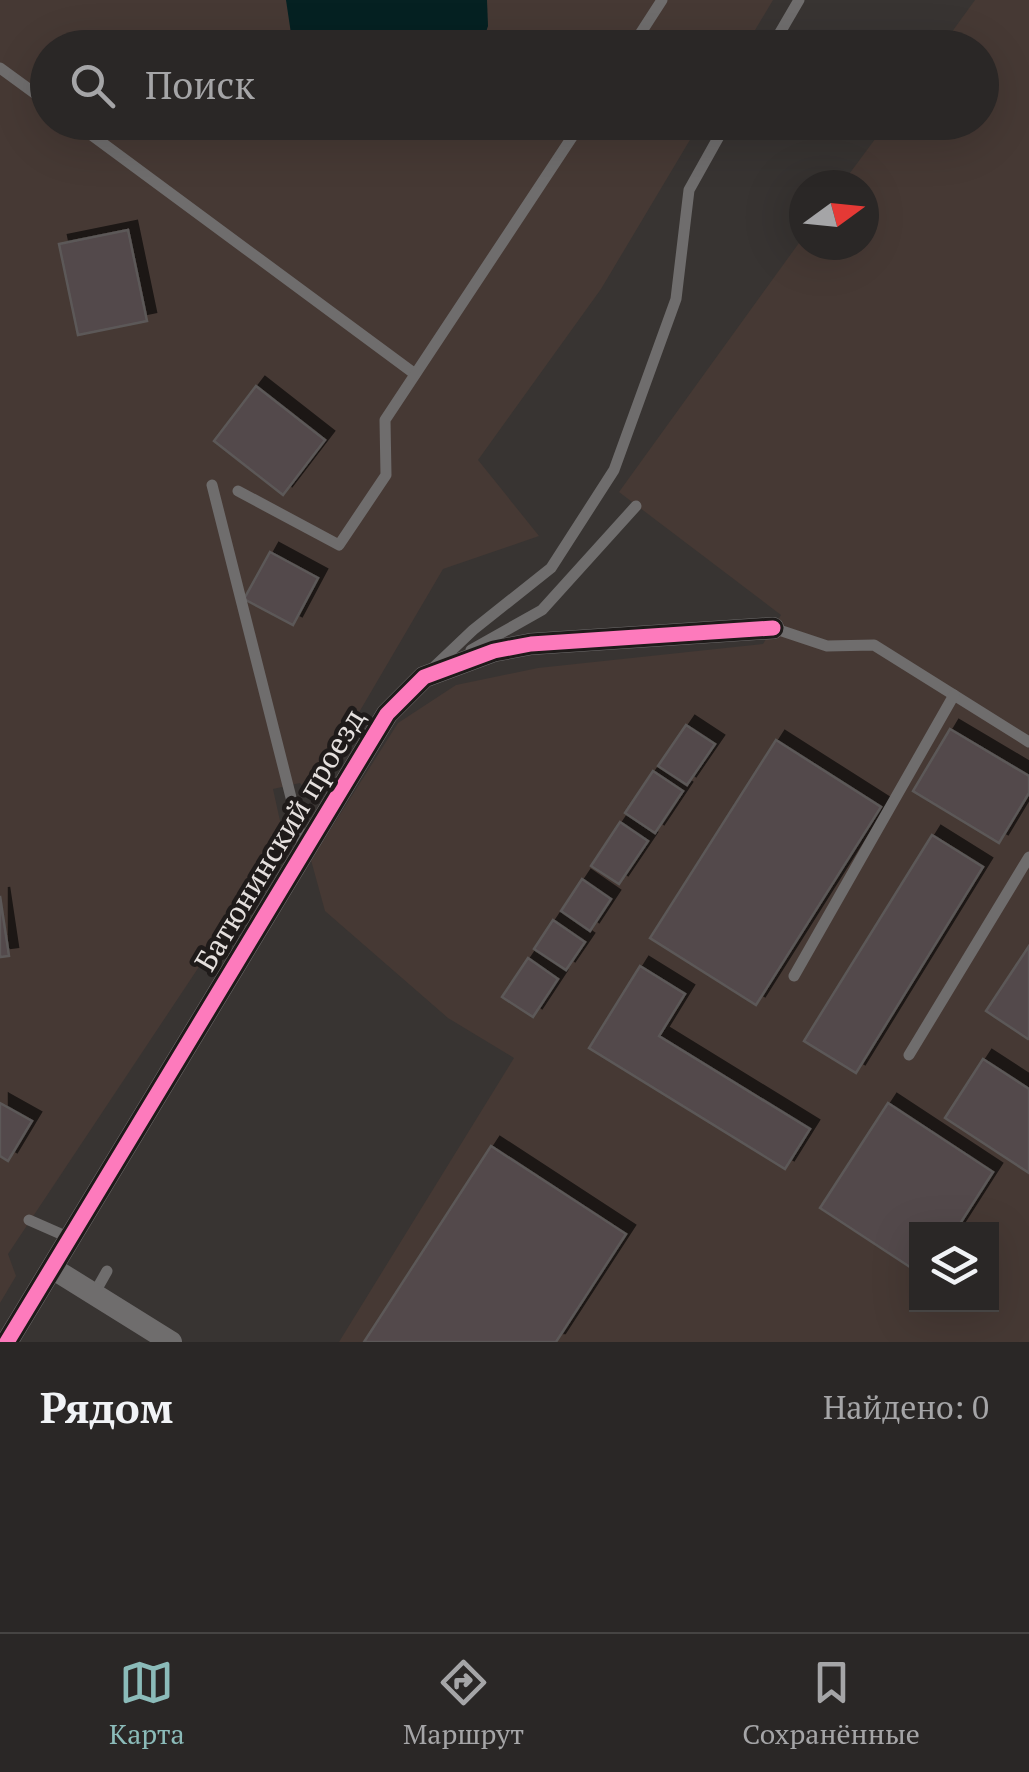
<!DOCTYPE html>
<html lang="ru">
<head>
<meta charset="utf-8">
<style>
  :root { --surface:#2a2726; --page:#322f2e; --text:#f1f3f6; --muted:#a5a5a7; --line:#464443; --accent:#8bbbb9 }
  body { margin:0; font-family:"PT Serif",serif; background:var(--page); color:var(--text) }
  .controls { position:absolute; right:30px; bottom:30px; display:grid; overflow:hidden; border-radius:0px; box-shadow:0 10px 40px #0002 }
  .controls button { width:90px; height:90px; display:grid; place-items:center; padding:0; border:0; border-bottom:2px solid var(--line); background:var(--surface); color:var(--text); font:50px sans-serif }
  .compass { position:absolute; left:789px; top:170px; width:90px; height:90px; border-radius:50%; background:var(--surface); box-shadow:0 10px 40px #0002; rotate:75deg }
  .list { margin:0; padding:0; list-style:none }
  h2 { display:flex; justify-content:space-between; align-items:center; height:130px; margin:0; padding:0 40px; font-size:42px }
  h2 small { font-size:32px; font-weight:400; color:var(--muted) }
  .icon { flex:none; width:55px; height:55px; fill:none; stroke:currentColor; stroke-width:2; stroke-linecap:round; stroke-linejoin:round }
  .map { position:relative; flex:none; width:1029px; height:1342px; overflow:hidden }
  .search { position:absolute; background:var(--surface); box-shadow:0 10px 40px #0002; left:30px; right:30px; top:30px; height:110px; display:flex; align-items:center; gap:25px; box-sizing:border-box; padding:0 35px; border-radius:55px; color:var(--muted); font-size:38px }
  .sheet { height:290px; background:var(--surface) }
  nav { display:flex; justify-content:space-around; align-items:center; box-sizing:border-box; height:140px; border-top:2px solid var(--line); background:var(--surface); font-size:28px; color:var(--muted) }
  nav a { display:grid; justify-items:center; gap:5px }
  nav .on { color:var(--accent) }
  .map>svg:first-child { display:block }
</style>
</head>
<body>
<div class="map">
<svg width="1029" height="1342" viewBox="0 0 1029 1342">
  <defs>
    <filter id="shadow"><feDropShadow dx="9" dy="-9" stdDeviation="0" flood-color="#0009"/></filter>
  </defs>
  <rect width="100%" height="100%" fill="#383432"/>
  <g fill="#463934" fill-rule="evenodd">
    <polygon points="0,0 773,0 745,47 48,48 48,122 700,123 601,289 478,460 539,536 443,569 310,796 300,783 273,789 284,839 8,1254 16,1276 0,1303"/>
    <path d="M975,0H1029V1342H339L514,1058L448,1018L325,911L311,860L398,723L456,685L538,668L763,644L781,615L619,492L804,236V245H864V185H841L887,123L982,122V48L941,47ZM916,1230H992V1304H916Z"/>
  </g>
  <polygon fill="#052122" points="286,0 487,0 488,26 481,47 293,47"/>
  <g fill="#53484b" stroke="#5c5958" stroke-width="2.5" filter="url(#shadow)">
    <polygon points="128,230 147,321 78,335 59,244"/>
    <polygon points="256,386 325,440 283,495 214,441"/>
    <polygon points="270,552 318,578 293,625 244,599"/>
    <polygon points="686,725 715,744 687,785 658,766"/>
    <polygon points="950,729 1029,776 1029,793 999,843 913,791"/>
    <polygon points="776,740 881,807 756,1005 650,938"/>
    <polygon points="653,771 683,791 655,833 625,813"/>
    <polygon points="620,822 648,841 619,884 591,866"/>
    <polygon points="932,835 983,867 856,1073 804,1041"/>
    <polygon points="582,879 611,899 590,931 561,911"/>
    <polygon points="0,896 9,956 0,957"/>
    <polygon points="553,920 585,942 566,970 534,949"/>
    <polygon points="1029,946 1029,1038 1028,1039 986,1011"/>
    <polygon points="528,958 558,979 533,1017 502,997"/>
    <polygon points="640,966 685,994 659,1036 810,1129 785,1169 589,1048"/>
    <polygon points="983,1059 1029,1089 1029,1173 945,1118"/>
    <polygon points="0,1103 32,1121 8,1161 0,1156"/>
    <polygon points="888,1103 993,1172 956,1230 916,1230 916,1271 820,1208"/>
    <polygon points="491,1146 626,1234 556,1342 364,1342"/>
  </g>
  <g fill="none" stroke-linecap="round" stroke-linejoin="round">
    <g stroke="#6f6d6d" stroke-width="11">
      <polyline points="631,48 662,0"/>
      <polyline points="771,48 799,0"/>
      <polyline points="0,68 48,103"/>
      <polyline points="74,122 415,374"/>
      <polyline points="212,485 304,849"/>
      <polyline points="238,491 339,545 386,475 385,420 582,122"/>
      <polyline points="773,628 827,646 874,645 1029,742"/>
      <polyline points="471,650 542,610 636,506"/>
      <polyline points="433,668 473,630 551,568 614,470 676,299 689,190 727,122"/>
      <polyline points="794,976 954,695"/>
      <polyline points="909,1055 1029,857"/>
      <polyline points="29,1220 70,1238"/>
      <polyline points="94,1294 107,1271"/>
    </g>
    <g stroke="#6f6d6d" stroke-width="22">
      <polyline points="52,1268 171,1342"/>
      <polyline points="7,1342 387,714 424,677 494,651 531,644 773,628"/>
    </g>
    <g stroke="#1f1b1a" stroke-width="21">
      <polyline id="cycleway" points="7,1342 387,714 424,677 494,651 531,644 773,628"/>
    </g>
    <use href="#cycleway" stroke="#fd7abc" stroke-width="15"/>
  </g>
  <g text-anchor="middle" stroke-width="9" stroke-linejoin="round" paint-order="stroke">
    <g font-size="30" fill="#e5e0de" stroke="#1f1b1a">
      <text transform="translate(280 840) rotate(-59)" y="10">Батюнинский проезд</text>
    </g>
  </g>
</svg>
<div class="controls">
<button><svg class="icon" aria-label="layers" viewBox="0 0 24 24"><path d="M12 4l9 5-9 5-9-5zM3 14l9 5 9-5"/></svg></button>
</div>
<svg class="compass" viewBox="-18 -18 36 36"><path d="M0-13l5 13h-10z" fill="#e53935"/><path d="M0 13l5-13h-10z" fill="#a5a5a7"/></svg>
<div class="search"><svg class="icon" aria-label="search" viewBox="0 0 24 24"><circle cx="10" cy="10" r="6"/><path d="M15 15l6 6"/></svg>Поиск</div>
</div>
<section class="sheet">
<h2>Рядом<small>Найдено: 0</small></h2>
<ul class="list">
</ul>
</section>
<nav>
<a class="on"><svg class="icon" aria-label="map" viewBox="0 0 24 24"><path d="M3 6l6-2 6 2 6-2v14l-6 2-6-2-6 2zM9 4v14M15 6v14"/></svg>Карта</a>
<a><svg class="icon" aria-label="directions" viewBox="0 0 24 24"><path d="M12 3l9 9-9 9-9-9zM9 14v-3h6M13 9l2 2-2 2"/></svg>Маршрут</a>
<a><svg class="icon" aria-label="saved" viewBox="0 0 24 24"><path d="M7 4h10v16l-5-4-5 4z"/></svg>Сохранённые</a>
</nav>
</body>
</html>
